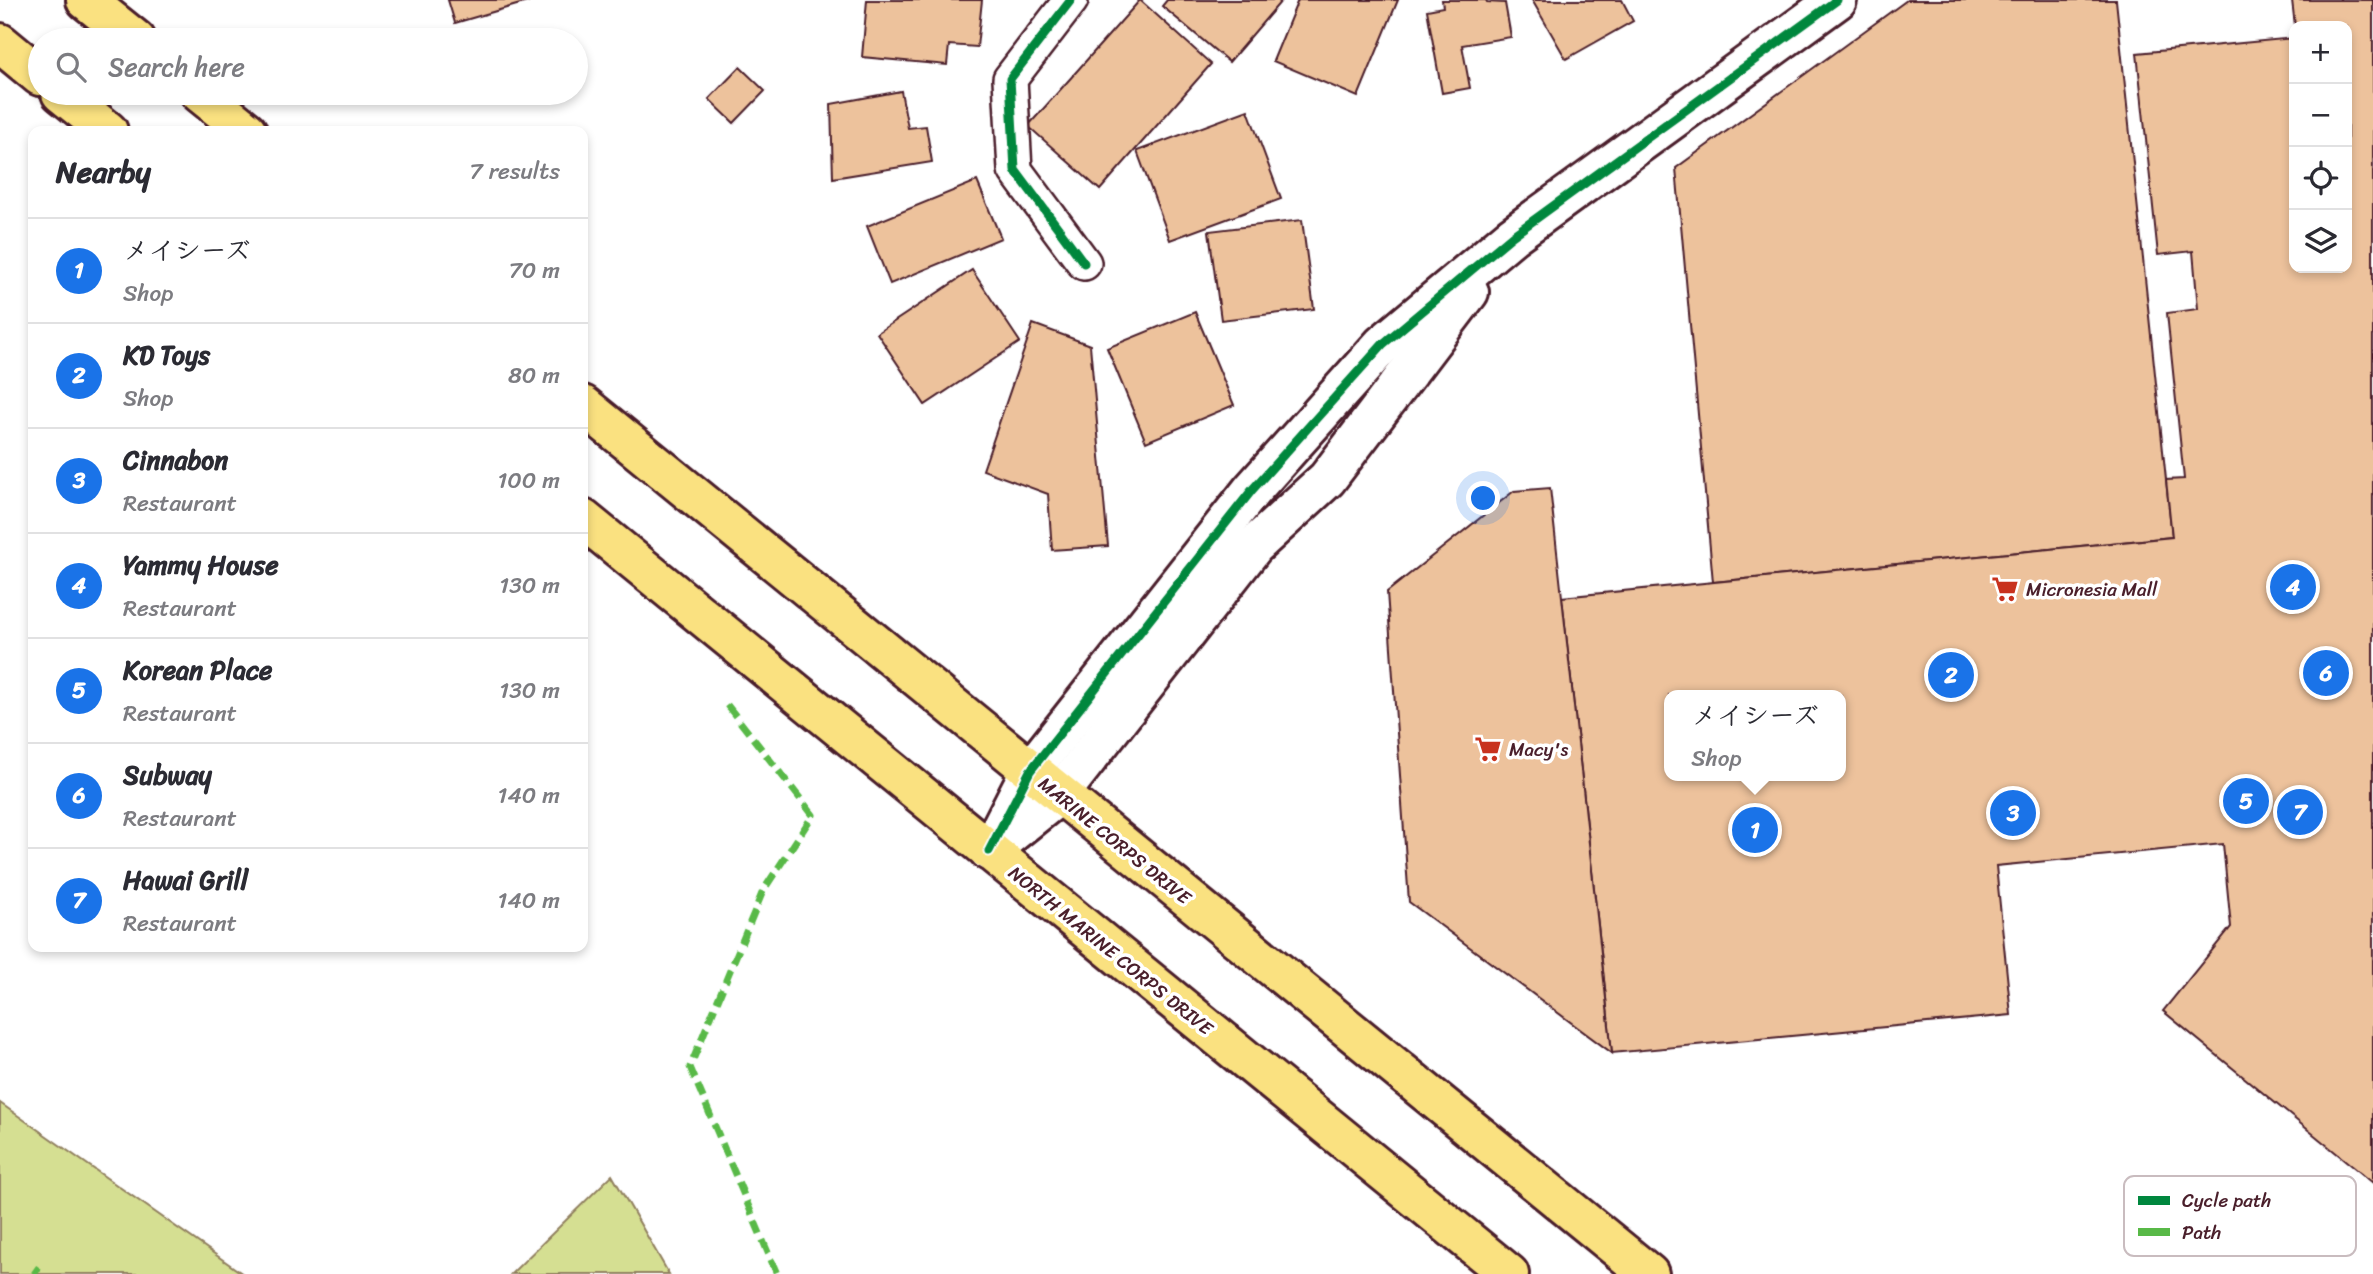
<!DOCTYPE html>
<html lang="en">
<head>
<meta charset="utf-8">
<style>
  :root { --surface:#fff; --page:#f7f7f7; --text:#2b2b33; --muted:#7c7c81; --line:#e1e1e2; --accent:#1a73e8 }
  body { margin:0; font-family:Sriracha,"Klee One",sans-serif; background:var(--page); color:var(--text) }
  .controls { position:absolute; right:21px; top:21px; display:grid; overflow:hidden; border-radius:14px; box-shadow:0 4px 10px #0003 }
  .controls button { width:63px; height:63px; display:grid; place-items:center; padding:0; border:0; border-bottom:2px solid var(--line); background:var(--surface); color:var(--text); font:35px sans-serif }
  .you { position:absolute; left:1484px; top:499px; width:24px; height:24px; margin:-18px; border:5px solid #fff; border-radius:50%; background:#1a73e8; box-shadow:0 0 0 10px #1a73e833 }
  .badge { display:grid; place-items:center; width:46px; height:46px; border-radius:50%; background:var(--accent); color:#fff; font-size:23px; font-weight:700 }
  .pin { position:absolute; translate:-50% -50%; border:4px solid #fff; box-shadow:0 2px 7px #0006 }
  .popup { position:absolute; left:1664px; top:690px; width:182px; height:91px; box-sizing:border-box; display:grid; place-content:center; border-radius:14px; background:var(--surface); filter:drop-shadow(0 2px 5px #0005); font-size:23px; white-space:nowrap; color:var(--muted) }
  .popup b { font-size:26px; color:var(--text) }
  .popup::after { content:''; position:absolute; left:50%; top:100%; margin-left:-14px; border:14px solid transparent; border-top-color:var(--surface) }
  .list { margin:0; padding:0; list-style:none }
  h2 { display:flex; justify-content:space-between; align-items:center; height:91px; margin:0; padding:0 28px; font-size:30px }
  h2 small { font-size:23px; font-weight:400; color:var(--muted) }
  .list li { display:grid; grid-template-columns:46px 1fr auto; gap:21px; align-items:center; box-sizing:border-box; height:105px; padding:0 28px; border-top:2px solid var(--line) }
  .list b { display:block; font-size:26px; white-space:nowrap }
  .list p { margin:0; font-size:23px; white-space:nowrap; color:var(--muted) }
  .list em { font-size:23px; font-style:normal; color:var(--muted) }
  .icon { flex:none; width:38px; height:38px; fill:none; stroke:currentColor; stroke-width:2; stroke-linecap:round; stroke-linejoin:round }
  .map { position:relative; flex:none; width:2373px; height:1274px; overflow:hidden }
  .search { position:absolute; background:var(--surface); box-shadow:0 4px 10px #0003; left:28px; top:28px; width:560px; height:77px; display:flex; align-items:center; gap:18px; box-sizing:border-box; padding:0 24px; border-radius:38px; color:var(--muted); font-size:26px }
  .panel { position:absolute; background:var(--surface); box-shadow:0 4px 10px #0003; left:28px; top:126px; width:560px; height:826px; border-radius:14px }
  .map>svg:first-child { display:block }
</style>
</head>
<body>
<div class="map">
<svg width="2373" height="1274" viewBox="0 0 2373 1274">
  <rect width="100%" height="100%" fill="#fff"/>
  <filter id="ink" filterUnits="userSpaceOnUse"><feTurbulence type="fractalNoise" baseFrequency=".0143" numOctaves="2"/><feDisplacementMap in="SourceGraphic" scale="14" xChannelSelector="R" yChannelSelector="G"/><feConvolveMatrix kernelMatrix="1 2 1 2 8 2 1 2 1" color-interpolation-filters="sRGB"/></filter>
  <g filter="url(#ink)">
    <g fill="#d5df92" stroke="#907f5e" stroke-width="2">
      <polygon points="0,1103 243,1274 0,1274"/>
      <polygon points="612,1175 669,1274 511,1274"/>
    </g>
    <g fill="#edc29c" stroke="#4a1f2b" stroke-width="2" fill-rule="evenodd">
      <polygon points="448,0 534,0 455,23"/>
      <polygon points="867,0 982,0 977,47 949,45 947,65 862,57"/>
      <polygon points="1140,0 1211,64 1100,190 1028,126"/>
      <polygon points="1167,0 1282,0 1229,62 1162,6"/>
      <polygon points="1298,0 1398,0 1358,97 1273,61"/>
      <polygon points="1442,0 1486,0 1487,2 1505,3 1511,37 1462,45 1470,88 1442,93 1427,10 1443,7"/>
      <polygon points="1532,0 1622,0 1633,21 1566,59"/>
      <polygon points="1907,0 2116,0 2172,537 1713,582 1676,168"/>
      <path d="M2292,0H2373V1183L2163,1011L2231,927L2223,844L1996,866L2011,1015L1612,1053L1562,597L2172,537L2166,480L2184,479L2167,313L2198,309L2193,251L2158,255L2137,53L2294,38V268H2347V26H2295ZM1669,695H1841V776H1669Z"/>
      <polygon points="740,67 765,91 734,123 709,99"/>
      <polygon points="901,91 908,128 926,126 932,162 833,178 831,104"/>
      <polygon points="1248,110 1281,199 1170,240 1137,151"/>
      <polygon points="977,181 1001,238 890,284 867,226"/>
      <polygon points="1302,220 1314,309 1221,320 1209,231"/>
      <polygon points="972,270 1020,342 925,405 877,333"/>
      <polygon points="1195,312 1234,405 1146,442 1107,348"/>
      <polygon points="1033,324 1090,345 1108,546 1052,550 1048,494 983,470"/>
      <polygon points="1550,488 1562,597 1612,1053 1409,902 1387,592 1514,491"/>
    </g>
    <g fill="none" stroke-linecap="round" stroke-linejoin="round">
      <g stroke="#4a1f2b" stroke-width="38">
        <polyline id="street" points="1071,0 1010,79 1015,170 1084,263"/>
      </g>
      <g stroke="#4a1f2b" stroke-width="44">
        <g id="secondary">
          <polyline points="999,843 1059,795 1254,546 1327,479 1469,292"/>
          <polyline points="989,851 1030,771 1252,490 1383,344 1512,236 1837,0"/>
        </g>
      </g>
      <g stroke="#4a1f2b" stroke-width="44">
        <g id="primary">
          <polyline points="86,0 136,40"/>
          <polyline points="0,43 40,76"/>
          <polyline points="61,93 108,131"/>
          <polyline points="200,93 247,131"/>
          <polyline points="583,405 1649,1274"/>
          <polyline points="583,519 1509,1274"/>
        </g>
      </g>
      <use href="#street" stroke="#fff" stroke-width="33"/>
      <use href="#secondary" stroke="#fff" stroke-width="38"/>
      <use href="#primary" stroke="#fae180" stroke-width="38"/>
      <g stroke="#58b947" stroke-width="7" stroke-dasharray="14 7" stroke-linecap="butt">
        <polyline points="727,705 813,815 763,891 690,1067 777,1274"/>
        <polyline points="34,1274 39,1267"/>
      </g>
      <g stroke="#fff" stroke-width="13">
        <g id="cycleway">
          <polyline points="1071,0 1010,79 1015,170 1084,263"/>
          <polyline points="989,851 1030,771 1252,490 1383,344 1512,236 1837,0"/>
        </g>
      </g>
      <use href="#cycleway" stroke="#00873e" stroke-width="9"/>
    </g>
  </g>
  <defs>
    <g id="supermarket-bare" transform="scale(2.1)"><path d="M-6-5.5h2.5l.6 2H6L4.5 2H-2.5L-4.4-4H-6ZM-1.5 3.2a1.3 1.3 0 1 0 .1 0ZM3 3.2a1.3 1.3 0 1 0 .1 0Z" fill="#c8321e" stroke="#fff" stroke-width="2.5" paint-order="stroke"/></g>
  </defs>
  <g fill-rule="evenodd">
    <use href="#supermarket-bare" x="2005" y="589"/>
    <use href="#supermarket-bare" x="1488" y="749"/>
  </g>
  <g text-anchor="middle" stroke-width="7" stroke-linejoin="round" paint-order="stroke">
    <g font-size="19" fill="#4a1f2b" stroke="#fff" text-anchor="start">
      <text x="2026" y="596">Micronesia Mall</text>
      <text x="1509" y="756">Macy's</text>
    </g>
    <g font-size="19" fill="#4a1f2b" stroke="#fff">
      <text transform="translate(1115 840) rotate(39)" y="7">MARINE CORPS DRIVE</text>
      <text transform="translate(1111 950) rotate(39)" y="7">NORTH MARINE CORPS DRIVE</text>
    </g>
  </g>
  <rect x="2124" y="1176" width="232" height="80" rx="10" fill="#fff" stroke="#c9bcbf" stroke-width="2"/>
  <rect x="2138" y="1196" width="32" height="9" fill="#00873e"/>
  <rect x="2138" y="1228" width="32" height="8" fill="#58b947"/>
  <g font-size="19" fill="#4a1f2b">
    <text x="2182" y="1207">Cycle path</text>
    <text x="2182" y="1239">Path</text>
  </g>
</svg>
<div class="controls">
<button>+</button>
<button>−</button>
<button><svg class="icon" aria-label="locate" viewBox="0 0 24 24"><circle cx="12" cy="12" r="6"/><path d="M12 2v4M12 18v4M2 12h4M18 12h4"/></svg></button>
<button><svg class="icon" aria-label="layers" viewBox="0 0 24 24"><path d="M12 4l9 5-9 5-9-5zM3 14l9 5 9-5"/></svg></button>
</div>
<div class="you"></div>
<div class="pin badge" style="left:1755px;top:830px">1</div>
<div class="popup"><b>メイシーズ</b>Shop</div>
<div class="pin badge" style="left:1951px;top:675px">2</div>
<div class="pin badge" style="left:2013px;top:813px">3</div>
<div class="pin badge" style="left:2293px;top:587px">4</div>
<div class="pin badge" style="left:2246px;top:801px">5</div>
<div class="pin badge" style="left:2326px;top:673px">6</div>
<div class="pin badge" style="left:2300px;top:812px">7</div>
<div class="search"><svg class="icon" aria-label="search" viewBox="0 0 24 24"><circle cx="10" cy="10" r="6"/><path d="M15 15l6 6"/></svg>Search here</div>
<section class="panel">
<h2>Nearby<small>7 results</small></h2>
<ul class="list">
<li><span class="badge">1</span><div><b>メイシーズ</b><p>Shop</p></div><em>70 m</em></li>
<li><span class="badge">2</span><div><b>KD Toys</b><p>Shop</p></div><em>80 m</em></li>
<li><span class="badge">3</span><div><b>Cinnabon</b><p>Restaurant</p></div><em>100 m</em></li>
<li><span class="badge">4</span><div><b>Yammy House</b><p>Restaurant</p></div><em>130 m</em></li>
<li><span class="badge">5</span><div><b>Korean Place</b><p>Restaurant</p></div><em>130 m</em></li>
<li><span class="badge">6</span><div><b>Subway</b><p>Restaurant</p></div><em>140 m</em></li>
<li><span class="badge">7</span><div><b>Hawai Grill</b><p>Restaurant</p></div><em>140 m</em></li>
</ul>
</section>
</div>
</body>
</html>
